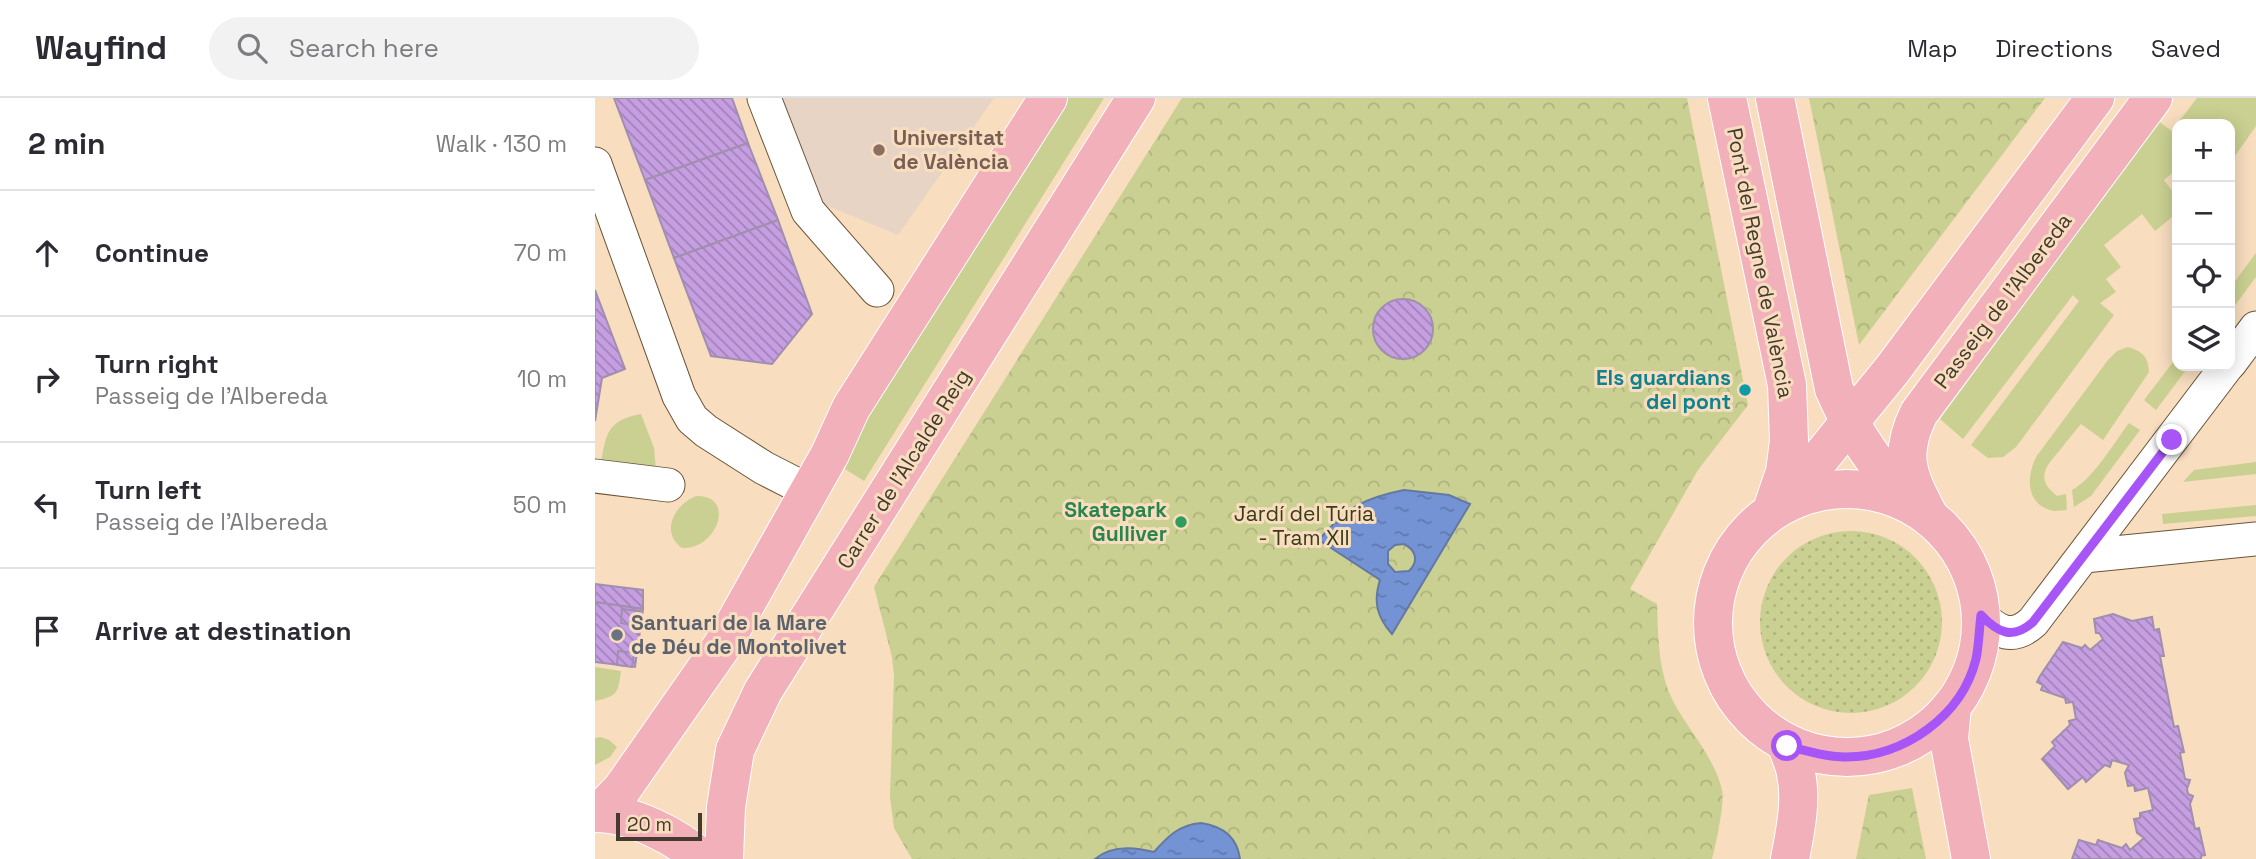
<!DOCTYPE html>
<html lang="en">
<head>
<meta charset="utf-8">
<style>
  :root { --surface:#fff; --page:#f2f2f3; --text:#2b2b33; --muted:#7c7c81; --line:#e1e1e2 }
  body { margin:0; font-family:"Space Grotesk",sans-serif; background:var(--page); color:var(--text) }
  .controls { position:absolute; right:21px; top:21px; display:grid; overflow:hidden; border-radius:14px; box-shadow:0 4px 18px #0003 }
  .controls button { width:63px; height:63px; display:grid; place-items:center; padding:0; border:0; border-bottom:2px solid var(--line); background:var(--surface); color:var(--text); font:35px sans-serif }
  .scale { position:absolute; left:21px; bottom:18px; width:86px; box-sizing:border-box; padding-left:7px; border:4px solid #443a2e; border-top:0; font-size:19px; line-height:24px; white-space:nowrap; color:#443a2e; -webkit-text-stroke:5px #f8ddbf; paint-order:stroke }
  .stop { position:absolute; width:21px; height:21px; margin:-16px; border:5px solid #a855f7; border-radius:50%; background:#fff }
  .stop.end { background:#a855f7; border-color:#fff; box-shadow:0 2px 7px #0008 }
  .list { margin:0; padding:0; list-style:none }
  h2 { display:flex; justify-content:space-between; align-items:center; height:91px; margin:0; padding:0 28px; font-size:30px }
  h2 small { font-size:23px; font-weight:400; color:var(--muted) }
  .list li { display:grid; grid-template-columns:46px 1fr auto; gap:21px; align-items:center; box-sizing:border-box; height:126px; padding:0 28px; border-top:2px solid var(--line) }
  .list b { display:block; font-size:26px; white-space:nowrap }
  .list p { margin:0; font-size:23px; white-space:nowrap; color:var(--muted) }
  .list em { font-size:23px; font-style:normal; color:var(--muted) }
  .icon { flex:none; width:38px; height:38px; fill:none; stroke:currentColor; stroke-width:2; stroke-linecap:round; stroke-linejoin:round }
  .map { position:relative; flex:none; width:1661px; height:761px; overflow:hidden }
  header { display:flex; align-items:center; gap:42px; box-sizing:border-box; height:98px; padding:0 35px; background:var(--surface); border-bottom:2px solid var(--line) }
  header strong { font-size:33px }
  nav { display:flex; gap:38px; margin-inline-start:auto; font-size:24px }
  .search { width:490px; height:63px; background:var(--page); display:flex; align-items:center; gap:18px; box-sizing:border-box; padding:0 24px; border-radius:38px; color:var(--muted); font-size:26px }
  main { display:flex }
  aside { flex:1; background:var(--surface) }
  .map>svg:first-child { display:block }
</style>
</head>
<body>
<header>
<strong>Wayfind</strong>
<div class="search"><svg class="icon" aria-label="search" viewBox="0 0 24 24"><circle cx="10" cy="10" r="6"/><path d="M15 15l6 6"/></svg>Search here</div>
<nav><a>Map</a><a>Directions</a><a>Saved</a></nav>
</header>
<main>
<aside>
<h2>2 min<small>Walk · 130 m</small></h2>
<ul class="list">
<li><svg class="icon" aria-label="ahead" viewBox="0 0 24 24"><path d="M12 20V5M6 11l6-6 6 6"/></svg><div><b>Continue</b></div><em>70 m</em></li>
<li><svg class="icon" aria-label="right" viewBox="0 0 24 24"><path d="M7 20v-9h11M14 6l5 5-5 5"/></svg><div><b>Turn right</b><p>Passeig de l'Albereda</p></div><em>10 m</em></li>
<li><svg class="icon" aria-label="left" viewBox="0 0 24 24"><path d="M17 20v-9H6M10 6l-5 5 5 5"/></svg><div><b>Turn left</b><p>Passeig de l'Albereda</p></div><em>50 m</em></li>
<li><svg class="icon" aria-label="arrive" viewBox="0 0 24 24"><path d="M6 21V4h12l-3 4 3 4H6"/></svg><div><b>Arrive at destination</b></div></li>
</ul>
</aside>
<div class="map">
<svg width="1661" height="761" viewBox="0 0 1661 761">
  <defs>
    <pattern id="park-crowns" width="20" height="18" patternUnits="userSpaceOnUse" patternTransform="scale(1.75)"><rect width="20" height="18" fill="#cad091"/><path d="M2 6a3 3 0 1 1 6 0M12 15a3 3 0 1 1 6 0" fill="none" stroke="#afb37d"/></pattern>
    <pattern id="garden-dots" width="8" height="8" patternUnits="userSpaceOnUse" patternTransform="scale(1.75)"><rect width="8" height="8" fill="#cad091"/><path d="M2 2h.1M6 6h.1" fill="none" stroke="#afb37d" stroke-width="1.8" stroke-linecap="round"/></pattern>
    <pattern id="water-ripples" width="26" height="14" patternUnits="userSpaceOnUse" patternTransform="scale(1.75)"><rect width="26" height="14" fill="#7393d4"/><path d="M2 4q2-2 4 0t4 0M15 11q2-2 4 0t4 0" fill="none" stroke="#6079ac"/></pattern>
    <pattern id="building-back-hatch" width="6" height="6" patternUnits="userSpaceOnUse" patternTransform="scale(1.75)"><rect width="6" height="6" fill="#c69ee2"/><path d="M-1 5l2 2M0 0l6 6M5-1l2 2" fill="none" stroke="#a282b8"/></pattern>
  </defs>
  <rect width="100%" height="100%" fill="#f8ddbf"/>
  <polygon fill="#e7d4c4" points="187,0 399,0 303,137 226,105"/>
  <g fill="#cad091">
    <polygon points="471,0 509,0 269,383 250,371 266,322"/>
    <polygon points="1602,0 1661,0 1661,28 1635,65 1635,26 1582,26"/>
    <polygon points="1563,23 1577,33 1582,26 1582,71 1569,82 1578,94 1582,91 1582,115 1560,133 1547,116 1509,147 1526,169 1511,181 1521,194 1505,205 1519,217 1421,349 1408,359 1393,360 1376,347 1484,203 1478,197 1368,341 1345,321"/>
    <polygon points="1661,155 1661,179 1635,214 1635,190"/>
    <path d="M1533,249C1548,254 1553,258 1554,274L1508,342L1486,326C1479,334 1472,343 1465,352C1450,369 1440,381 1462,398L1471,396L1472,412C1467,412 1460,414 1455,412C1430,405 1432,377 1441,359L1513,262L1522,253Z"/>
    <polygon points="1582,259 1582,268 1594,268 1561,312 1549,302"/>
    <path d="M46,316L59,350L61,371L6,365C11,335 13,322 46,316Z"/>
    <path d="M1534,325L1545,332L1496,398L1479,409L1477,392C1499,380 1518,346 1534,325Z"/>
    <polygon points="1661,364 1661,376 1588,384 1599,372"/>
    <path d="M101,398C142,397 122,452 87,450C65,434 79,407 101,398Z"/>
    <polygon points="1661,407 1661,418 1568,426 1567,416"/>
    <path d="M0,569L26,573C23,595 23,598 0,603Z"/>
    <polygon points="6,639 14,642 22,649 15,659 0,667 0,640"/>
  </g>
  <g fill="url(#park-crowns)">
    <path d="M587,0H1092L1153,307L1103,372L1035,491L1062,506C1063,535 1063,564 1073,592C1087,627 1118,654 1127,692C1130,704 1121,746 1117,761H317L299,730L295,699L299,577L297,559L279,489Z"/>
    <polygon points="1214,0 1450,0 1264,247"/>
    <polygon points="1317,690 1331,761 1261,761 1274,697"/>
  </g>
  <circle fill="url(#garden-dots)" cx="1256" cy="524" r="91"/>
  <g fill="url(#water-ripples)" stroke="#6578a2" stroke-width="2" fill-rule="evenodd">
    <path d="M809,392L854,397L875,406L797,536C782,519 778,504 785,482L724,442C750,410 769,400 809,392ZM809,446C821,452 824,463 814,473L800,474L793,466V453L800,447Z"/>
    <path d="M606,725C627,728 642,738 645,761H500C516,747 540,749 559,754C573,738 584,727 606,725Z"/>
  </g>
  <g fill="url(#building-back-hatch)" stroke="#a08fad" stroke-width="2">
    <polygon points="19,0 137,0 153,45 50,82"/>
    <polygon points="153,45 183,122 79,160 50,82"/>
    <polygon points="183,122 217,216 177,266 116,258 79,160"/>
    <polygon points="0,192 30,271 7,280 0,323"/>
    <circle cx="808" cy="231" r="30"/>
    <polygon points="0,486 48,492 48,511 0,504"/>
    <polygon points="0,504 48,511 40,569 0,564"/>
    <polygon points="27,511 45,513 44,528 26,525"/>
    <polygon points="1518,516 1537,523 1557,519 1559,532 1564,531 1569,558 1565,558 1579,629 1583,628 1589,654 1585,655 1590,681 1595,682 1592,691 1593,696 1598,698 1595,706 1600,731 1604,730 1610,757 1606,758 1606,761 1477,761 1484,742 1501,747 1503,742 1527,750 1531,746 1535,752 1549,740 1542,735 1539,721 1545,720 1545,715 1558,712 1553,690 1540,693 1539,687 1533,688 1530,675 1534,667 1517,662 1515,669 1510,667 1491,684 1488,679 1473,691 1447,661 1460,648 1457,644 1475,627 1474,623 1481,621 1478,604 1471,605 1470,600 1446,592 1448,587 1442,584 1445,578 1468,544 1487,550 1490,547 1495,552 1508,541 1504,535 1501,535 1499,521"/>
    <polygon points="23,553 39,555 37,569 22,567"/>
  </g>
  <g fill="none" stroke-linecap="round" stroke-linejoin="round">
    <g stroke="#6b543a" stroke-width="35">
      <g id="minor">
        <polyline points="169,0 213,113 282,192"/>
        <polyline points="0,66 84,298 97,321 111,333 169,370 214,393"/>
        <polyline points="1635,265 1661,230"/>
        <polyline points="0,378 73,387"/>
        <polyline points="1489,458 1661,441"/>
        <path d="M1386,518C1403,535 1418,542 1438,524L1632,268"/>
      </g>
    </g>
    <g stroke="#fff" stroke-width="40">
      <g id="major">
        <polyline points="1132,0 1192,287 1194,343 1190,374 1179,406"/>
        <path d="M1180,0L1239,291C1260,339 1281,367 1316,406"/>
        <circle cx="1252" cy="525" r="134"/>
        <polyline points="1187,407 1297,272 1500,0"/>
        <path d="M1335,420C1314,380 1302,359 1324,315L1558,0"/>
        <polyline points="1357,608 1354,641 1376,761"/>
        <path d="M1192,648C1195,657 1200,667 1201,676C1207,703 1200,734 1195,761"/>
        <path d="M0,715C36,715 81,738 107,761"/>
        <polyline points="4,715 27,691 127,548 235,356 256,310 453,0"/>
        <polyline points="129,761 131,709 140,652 168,593 541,0"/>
      </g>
    </g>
    <use href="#minor" stroke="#fff" stroke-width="33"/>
    <use href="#major" stroke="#f2b0bb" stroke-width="38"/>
  </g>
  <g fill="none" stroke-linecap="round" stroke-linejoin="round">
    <path stroke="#a855f7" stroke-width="9" d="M1192,648C1211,653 1232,659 1251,659C1309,659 1367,618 1381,561C1384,547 1384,532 1386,517C1403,535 1418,542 1438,524L1577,342"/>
  </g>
  <circle fill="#8d6e63" stroke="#f8ddbf" stroke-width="2.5" cx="284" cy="52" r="7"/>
  <circle fill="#0f9aa8" stroke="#f8ddbf" stroke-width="2.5" cx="1150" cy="292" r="7"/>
  <circle fill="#2e9e5b" stroke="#f8ddbf" stroke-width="2.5" cx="586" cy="424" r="7"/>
  <circle fill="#6b7280" stroke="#f8ddbf" stroke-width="2.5" cx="22" cy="537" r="7"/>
  <g text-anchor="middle" stroke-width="6" stroke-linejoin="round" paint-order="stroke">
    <g font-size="21" font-weight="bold" fill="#785e54" stroke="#f8ddbf" text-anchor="start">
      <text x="298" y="47">Universitat<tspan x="298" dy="24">de València</tspan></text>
    </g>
    <g font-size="21" fill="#443a2e" stroke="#f8ddbf">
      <text transform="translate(1165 165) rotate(79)" y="7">Pont del Regne de València</text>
      <text transform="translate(1408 203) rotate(-53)" y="7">Passeig de l'Albereda</text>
      <text transform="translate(309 371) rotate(-58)" y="7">Carrer de l'Alcalde Reig</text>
    </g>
    <g font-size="21" font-weight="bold" fill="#0d838f" stroke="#f8ddbf" text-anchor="end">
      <text x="1136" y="287">Els guardians<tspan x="1136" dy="24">del pont</tspan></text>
    </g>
    <g font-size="21" font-weight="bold" fill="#27864d" stroke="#f8ddbf" text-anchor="end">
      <text x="572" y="419">Skatepark<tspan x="572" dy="24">Gulliver</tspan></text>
    </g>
    <g font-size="21" fill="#393c19" stroke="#f8ddbf">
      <text x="709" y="423">Jardí del Túria<tspan x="709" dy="24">- Tram XII</tspan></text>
    </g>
    <g font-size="21" font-weight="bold" fill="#5b616d" stroke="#f8ddbf" text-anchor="start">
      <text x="36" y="532">Santuari de la Mare<tspan x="36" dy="24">de Déu de Montolivet</tspan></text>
    </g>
  </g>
</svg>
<div class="controls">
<button>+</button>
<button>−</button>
<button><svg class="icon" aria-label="locate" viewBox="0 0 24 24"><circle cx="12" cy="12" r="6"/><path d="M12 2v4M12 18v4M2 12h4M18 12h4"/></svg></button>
<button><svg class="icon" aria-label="layers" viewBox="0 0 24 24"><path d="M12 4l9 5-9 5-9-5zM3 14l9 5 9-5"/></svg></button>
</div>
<div class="scale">20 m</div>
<div class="stop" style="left:1192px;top:648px"></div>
<div class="stop end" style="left:1577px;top:342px"></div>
</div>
</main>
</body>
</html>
